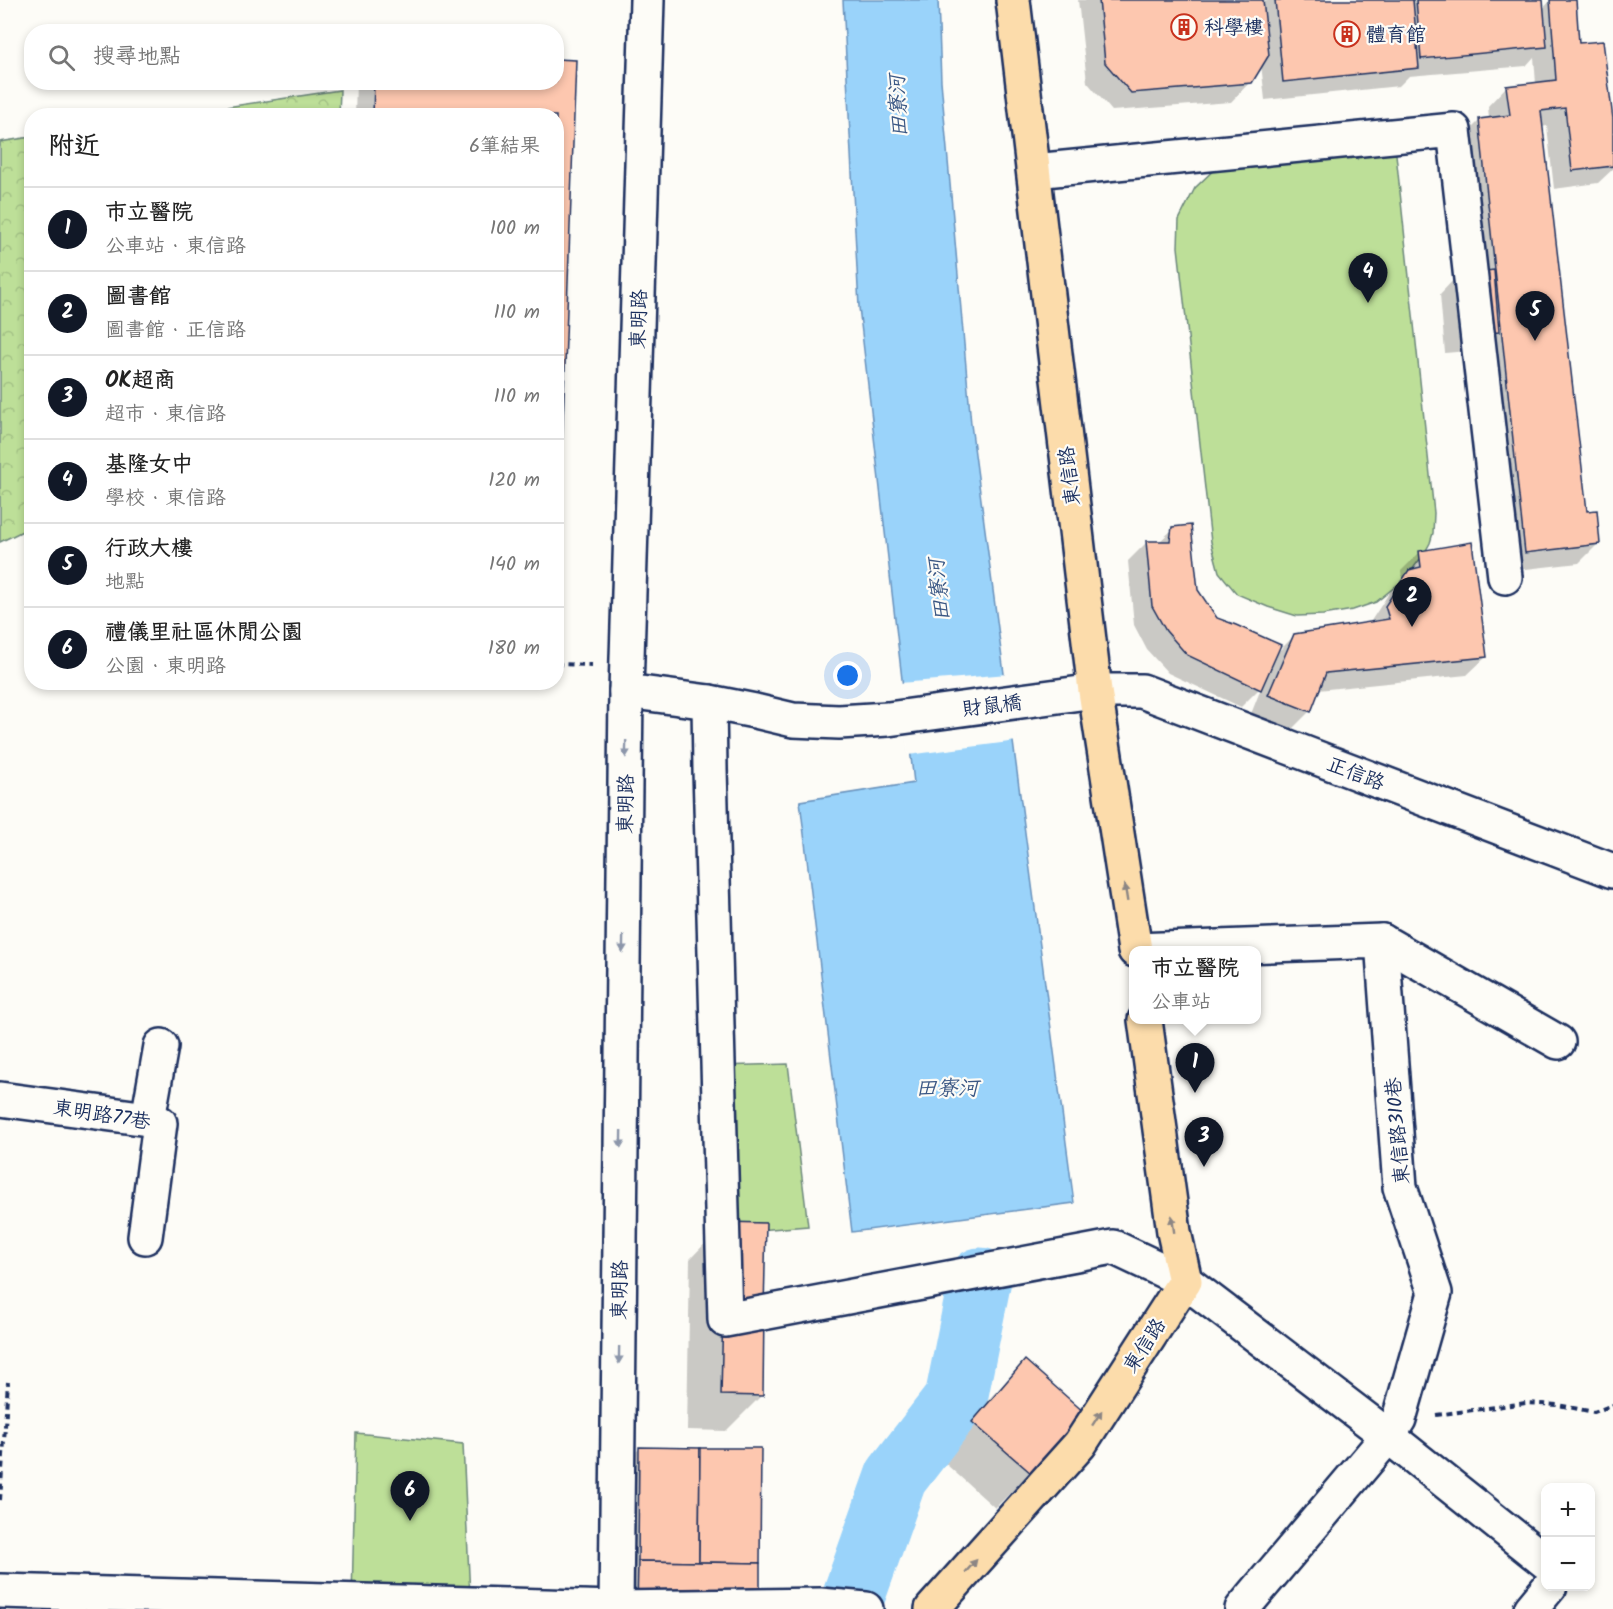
<!DOCTYPE html>
<html lang="zh-TW">
<head>
<meta charset="utf-8">
<style>
  :root { --surface:#fff; --page:#f6f6f6; --text:#222; --muted:#767676; --line:#e0e0e0; --accent:#111827 }
  body { margin:0; font-family:Kalam,"LXGW WenKai TC",sans-serif; background:var(--page); color:var(--text) }
  .controls { position:absolute; right:18px; bottom:18px; display:grid; overflow:hidden; border-radius:12px; box-shadow:0 3px 9px #0003 }
  .controls button { width:54px; height:54px; display:grid; place-items:center; padding:0; border:0; border-bottom:2px solid var(--line); background:var(--surface); color:var(--text); font:30px sans-serif }
  .you { position:absolute; left:848px; top:676px; width:21px; height:21px; margin:-15px; border:4px solid #fff; border-radius:50%; background:#1a73e8; box-shadow:0 0 0 9px #1a73e833 }
  .badge { display:grid; place-items:center; width:39px; height:39px; border-radius:50%; background:var(--accent); color:#fff; font-size:20px; font-weight:700 }
  .pin { position:absolute; translate:-50% -50px; filter:drop-shadow(0 2px 3px #0008) }
  .pin::after { content:''; position:absolute; top:32px; width:21px; height:18px; background:inherit; clip-path:polygon(0 0,100% 0,50% 100%) }
  .popup { position:absolute; left:1129px; top:946px; width:132px; height:78px; box-sizing:border-box; display:grid; place-content:center; border-radius:12px; background:var(--surface); filter:drop-shadow(0 2px 4px #0005); font-size:20px; white-space:nowrap; color:var(--muted) }
  .popup b { font-size:22px; color:var(--text) }
  .popup::after { content:''; position:absolute; left:50%; top:100%; margin-left:-12px; border:12px solid transparent; border-top-color:var(--surface) }
  .list { margin:0; padding:0; list-style:none }
  h2 { display:flex; justify-content:space-between; align-items:center; height:78px; margin:0; padding:0 24px; font-size:26px }
  h2 small { font-size:20px; font-weight:400; color:var(--muted) }
  .list li { display:grid; grid-template-columns:39px 1fr auto; gap:18px; align-items:center; box-sizing:border-box; height:84px; padding:0 24px; border-top:2px solid var(--line) }
  .list b { display:block; font-size:22px; white-space:nowrap }
  .list p { margin:0; font-size:20px; white-space:nowrap; color:var(--muted) }
  .list em { font-size:20px; font-style:normal; color:var(--muted) }
  .icon { flex:none; width:33px; height:33px; fill:none; stroke:currentColor; stroke-width:2; stroke-linecap:round; stroke-linejoin:round }
  .map { position:relative; flex:none; width:1613px; height:1609px; overflow:hidden }
  .search { position:absolute; background:var(--surface); box-shadow:0 3px 9px #0003; left:24px; top:24px; width:540px; height:66px; display:flex; align-items:center; gap:15px; box-sizing:border-box; padding:0 21px; border-radius:24px; color:var(--muted); font-size:22px }
  .panel { position:absolute; background:var(--surface); box-shadow:0 3px 9px #0003; left:24px; top:108px; width:540px; height:582px; border-radius:24px }
  .map>svg:first-child { display:block }
</style>
</head>
<body>
<div class="map">
<svg width="1613" height="1609" viewBox="0 0 1613 1609">
  <defs>
    <pattern id="forest-crowns" width="20" height="18" patternUnits="userSpaceOnUse" patternTransform="scale(1.5)"><rect width="20" height="18" fill="#bddf98"/><path d="M2 6a3 3 0 1 1 6 0M12 15a3 3 0 1 1 6 0" fill="none" stroke="#a2c085"/></pattern>
  </defs>
  <rect width="100%" height="100%" fill="#fdfcf7"/>
  <filter id="ink" filterUnits="userSpaceOnUse"><feTurbulence type="fractalNoise" baseFrequency=".0167" numOctaves="2"/><feDisplacementMap in="SourceGraphic" scale="12" xChannelSelector="R" yChannelSelector="G"/><feConvolveMatrix kernelMatrix="1 2 1 2 8 2 1 2 1" color-interpolation-filters="sRGB"/></filter>
  <g filter="url(#ink)">
    <g fill="#bddf98" stroke="#6c877b" stroke-width="1.5">
      <polygon points="1393,126 1434,513 1433,533 1430,543 1425,552 1407,577 1376,602 1353,610 1323,615 1297,616 1268,607 1237,594 1219,572 1211,542 1178,247 1179,220 1195,188 1221,163 1334,148 1357,159 1355,131"/>
      <polygon points="788,1064 808,1226 722,1233 718,1066"/>
      <polygon points="356,1433 463,1444 470,1597 352,1598"/>
    </g>
    <g fill="url(#forest-crowns)" stroke="#6c877b" stroke-width="1.5">
      <polygon points="340,90 339,115 173,115"/>
      <polygon points="31,137 31,527 0,542 0,142"/>
    </g>
    <polygon fill="#9ad3fa" stroke="#6791bc" stroke-width="1.5" points="843,0 938,0 941,81 971,424 1074,1203 852,1232 800,801 914,783 859,307"/>
    <polygon fill="#fdfcf7" points="1008,674 1017,741 908,755 900,683"/>
    <g fill="#0003">
      <polygon points="1078,0 1541,0 1542,10 1550,1 1574,0 1578,45 1613,131 1613,169 1598,183 1554,189 1547,126 1541,127 1585,513 1598,544 1579,563 1507,571 1479,350 1445,353 1440,294 1458,275 1461,139 1480,120 1489,119 1488,106 1506,87 1536,84 1534,57 1526,66 1409,76 1399,86 1265,100 1261,64 1250,82 1231,102 1112,111 1087,82"/>
      <polygon points="356,82 556,82 561,447 556,451 556,116 355,116"/>
      <polygon points="1173,529 1196,591 1216,620 1275,655 1294,636 1369,624 1391,590 1402,579 1401,571 1420,552 1486,657 1467,675 1318,690 1310,711 1291,730 1251,714 1262,686 1241,707 1168,673 1147,650 1134,625 1128,561 1147,542 1159,542"/>
      <polygon points="725,1223 761,1396 726,1431 687,1430 690,1259"/>
      <polygon points="1025,1362 1082,1413 1030,1473 995,1508 938,1457 990,1398"/>
      <polygon points="640,1448 760,1450 758,1609 603,1609 605,1483"/>
    </g>
    <g fill="none" stroke-linecap="round" stroke-linejoin="round">
      <polyline stroke="#9ad3fa" stroke-width="63" points="849,1609 896,1477 956,1399 980,1279"/>
    </g>
    <g fill="#fdc7af" stroke="#1b2f5e" stroke-width="1.5">
      <polygon points="1099,0 1263,0 1269,55 1252,83 1131,93 1105,63"/>
      <polygon points="1275,0 1413,0 1419,68 1283,82"/>
      <polygon points="1416,0 1543,0 1547,47 1421,59"/>
      <polygon points="1550,0 1576,0 1579,43 1603,41 1613,119 1613,166 1572,171 1565,108 1541,111 1587,511 1597,510 1600,544 1525,553 1479,119 1510,115 1506,86 1556,80"/>
      <polygon points="556,59 576,60 562,448 556,447 556,116 373,116 374,82 556,82"/>
      <polygon points="1494,270 1499,332 1463,335 1458,274"/>
      <polygon points="1191,525 1198,590 1217,618 1236,625 1281,645 1261,690 1187,655 1166,631 1152,606 1146,541 1170,541 1172,527"/>
      <polygon points="1472,542 1487,657 1326,673 1311,712 1268,695 1294,634 1389,619 1385,606 1409,570 1421,567 1419,551"/>
      <polygon points="725,1222 766,1223 764,1309 723,1308"/>
      <polygon points="723,1308 764,1309 763,1396 721,1395"/>
      <polygon points="1025,1360 1085,1413 1032,1474 972,1422"/>
      <polygon points="639,1447 700,1448 699,1562 638,1561"/>
      <polygon points="700,1448 761,1448 760,1563 699,1562"/>
      <polygon points="638,1561 760,1563 760,1609 637,1609"/>
    </g>
    <g fill="none" stroke-linecap="round" stroke-linejoin="round">
      <g stroke="#1b2f5e" stroke-width="38">
        <g id="minor">
          <polyline points="1034,171 1454,130 1505,577"/>
          <polyline points="626,691 709,702 755,711 793,720 839,722 888,719 1095,691 1142,691 1613,871"/>
          <polyline points="709,702 710,769 725,1320 1113,1247 1185,1281 1388,1436 1546,1562"/>
          <polyline points="1382,941 1558,1042"/>
          <polyline points="1135,950 1382,941 1400,1187 1435,1293 1399,1419 1388,1436 1242,1609"/>
          <polyline points="0,1099 148,1119 160,1123 145,1237"/>
          <polyline points="148,1119 161,1046"/>
          <polyline points="0,1591 616,1608 820,1605 866,1609"/>
          <polyline points="616,1609 626,691 647,0"/>
          <polyline points="1531,1609 1550,1586"/>
        </g>
      </g>
      <g stroke="#1b2f5e" stroke-width="38">
        <g id="major">
          <polyline points="1013,0 1095,691 1135,950"/>
          <polyline points="932,1609 1080,1444 1185,1281 1174,1232 1145,1020"/>
        </g>
      </g>
      <g stroke="#1b2f5e" stroke-width="4" stroke-dasharray="6 4.5" stroke-linecap="butt">
        <polyline points="556,664 592,665"/>
        <polyline points="1436,1415 1526,1403 1558,1405 1594,1412 1613,1405"/>
        <polyline points="0,1500 8,1382"/>
      </g>
      <use href="#minor" stroke="#fdfcf7" stroke-width="33"/>
      <use href="#major" stroke="#fcdcab" stroke-width="33"/>
    </g>
    <defs><path id="oneway-solid" d="M-6-.8H1V-3.2L6.5 0L1 3.2V.8H-6Z" transform="scale(1.5)"/></defs>
    <g fill="#8c96aa">
      <use href="#oneway-solid" transform="translate(626 749) rotate(91)"/>
      <use href="#oneway-solid" transform="translate(623 944) rotate(91)"/>
      <use href="#oneway-solid" transform="translate(621 1139) rotate(91)"/>
      <use href="#oneway-solid" transform="translate(619 1355) rotate(91)"/>
    </g>
    <g fill="#8c8684">
      <use href="#oneway-solid" transform="translate(1126 893) rotate(-99)"/>
      <use href="#oneway-solid" transform="translate(1173 1224) rotate(-98)"/>
      <use href="#oneway-solid" transform="translate(1097 1418) rotate(-57)"/>
      <use href="#oneway-solid" transform="translate(971 1566) rotate(-48)"/>
    </g>
  </g>
  <defs>
    <g id="building-ring" transform="scale(1.35)"><circle r="9.5" fill="#fdfcf7" stroke="#c8321e" stroke-width="1.5"/><path d="M-4-6H4V6H1V3H-1V6H-4ZM-2.5-4.3h1.7v1.8h-1.7ZM.8-4.3h1.7v1.8H.8ZM-2.5-1h1.7V.8h-1.7ZM.8-1h1.7V.8H.8Z" fill="#c8321e"/></g>
  </defs>
  <g fill-rule="evenodd">
    <use href="#building-ring" x="1184" y="27"/>
    <use href="#building-ring" x="1347" y="34"/>
  </g>
  <g text-anchor="middle" stroke-width="4.5" stroke-linejoin="round" paint-order="stroke">
    <g font-size="20" fill="#1b2f5e" stroke="#fdfcf7" text-anchor="start">
      <text x="1204" y="34">科學樓</text>
      <text x="1366" y="41">體育館</text>
    </g>
    <g font-size="20" fill="#1b2f5e" stroke="#fdfcf7">
      <text transform="translate(638 319) rotate(-88)" y="7">東明路</text>
      <text transform="translate(1069 476) rotate(-97)" y="7">東信路</text>
      <text transform="translate(992 705) rotate(-7)" y="7">財鼠橋</text>
      <text transform="translate(1356 773) rotate(21)" y="7">正信路</text>
      <text transform="translate(625 804) rotate(-89)" y="7">東明路</text>
      <text transform="translate(102 1114) rotate(9)" y="7">東明路77巷</text>
      <text transform="translate(1397 1131) rotate(-95)" y="7">東信路310巷</text>
      <text transform="translate(619 1290) rotate(-89)" y="7">東明路</text>
      <text transform="translate(1144 1345) rotate(-57)" y="7">東信路</text>
    </g>
    <g font-size="21" font-style="italic" fill="#3b5885" stroke="#fdfcf7">
      <text transform="translate(898 106) rotate(-93)" y="7">田寮河</text>
      <text transform="translate(939 590) rotate(-96)" y="7">田寮河</text>
      <text x="947" y="1095">田寮河</text>
    </g>
  </g>
</svg>
<div class="controls">
<button>+</button>
<button>−</button>
</div>
<div class="you"></div>
<div class="pin badge" style="left:1195px;top:1093px">1</div>
<div class="popup"><b>市立醫院</b>公車站</div>
<div class="pin badge" style="left:1412px;top:627px">2</div>
<div class="pin badge" style="left:1204px;top:1167px">3</div>
<div class="pin badge" style="left:1368px;top:303px">4</div>
<div class="pin badge" style="left:1535px;top:341px">5</div>
<div class="pin badge" style="left:410px;top:1521px">6</div>
<div class="search"><svg class="icon" aria-label="search" viewBox="0 0 24 24"><circle cx="10" cy="10" r="6"/><path d="M15 15l6 6"/></svg>搜尋地點</div>
<section class="panel">
<h2>附近<small>6筆結果</small></h2>
<ul class="list">
<li><span class="badge">1</span><div><b>市立醫院</b><p>公車站 · 東信路</p></div><em>100 m</em></li>
<li><span class="badge">2</span><div><b>圖書館</b><p>圖書館 · 正信路</p></div><em>110 m</em></li>
<li><span class="badge">3</span><div><b>OK超商</b><p>超市 · 東信路</p></div><em>110 m</em></li>
<li><span class="badge">4</span><div><b>基隆女中</b><p>學校 · 東信路</p></div><em>120 m</em></li>
<li><span class="badge">5</span><div><b>行政大樓</b><p>地點</p></div><em>140 m</em></li>
<li><span class="badge">6</span><div><b>禮儀里社區休閒公園</b><p>公園 · 東明路</p></div><em>180 m</em></li>
</ul>
</section>
</div>
</body>
</html>
